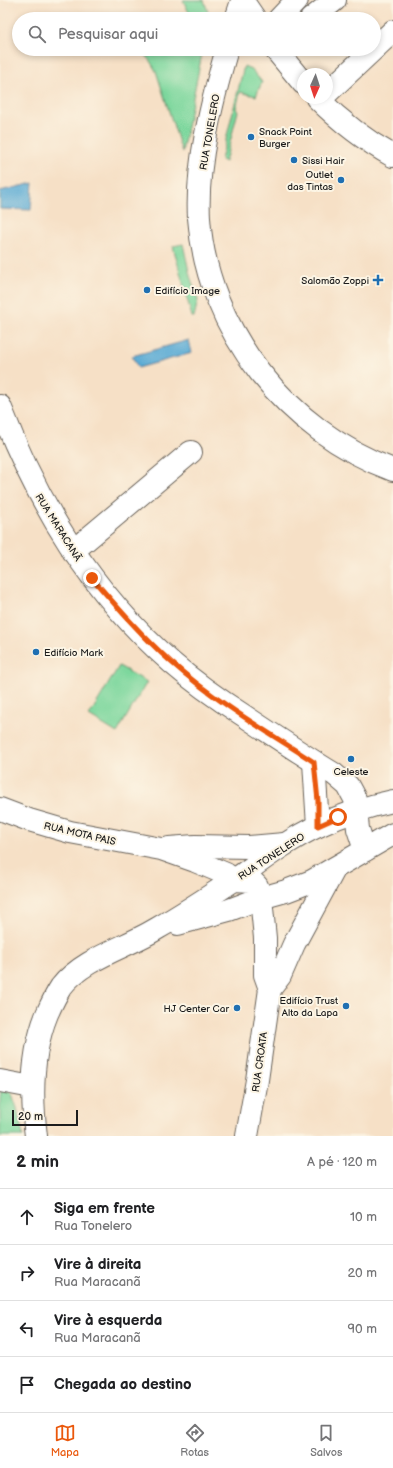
<!DOCTYPE html>
<html lang="pt">
<head>
<meta charset="utf-8">
<style>
  :root { --surface:#fff; --page:#f2f2f2; --text:#202124; --muted:#757577; --line:#e0e0e0; --accent:#ea580c }
  body { margin:0; font-family:"Balsamiq Sans",sans-serif; background:var(--page); color:var(--text) }
  .compass { position:absolute; left:297px; top:68px; width:36px; height:36px; border-radius:50%; background:var(--surface); box-shadow:0 2px 6px #0003; rotate:183deg }
  .scale { position:absolute; left:12px; bottom:10px; width:66px; box-sizing:border-box; padding-left:4px; border:2px solid #1c1c1c; border-top:0; font-size:11px; line-height:14px; white-space:nowrap; color:#1c1c1c; -webkit-text-stroke:3px #fcf5e5; paint-order:stroke }
  .stop { position:absolute; width:12px; height:12px; margin:-9px; border:3px solid #ea580c; border-radius:50%; background:#fff }
  .stop.end { background:#ea580c; border-color:#fff; box-shadow:0 1px 4px #0008 }
  .list { margin:0; padding:0; list-style:none }
  h2 { display:flex; justify-content:space-between; align-items:center; height:52px; margin:0; padding:0 16px; font-size:17px }
  h2 small { font-size:13px; font-weight:400; color:var(--muted) }
  .list li { display:grid; grid-template-columns:26px 1fr auto; gap:12px; align-items:center; box-sizing:border-box; height:56px; padding:0 16px; border-top:1px solid var(--line) }
  .list b { display:block; font-size:15px; white-space:nowrap }
  .list p { margin:0; font-size:13px; white-space:nowrap; color:var(--muted) }
  .list em { font-size:13px; font-style:normal; color:var(--muted) }
  .icon { flex:none; width:22px; height:22px; fill:none; stroke:currentColor; stroke-width:2; stroke-linecap:round; stroke-linejoin:round }
  .map { position:relative; flex:none; width:393px; height:1136px; overflow:hidden }
  .search { position:absolute; background:var(--surface); box-shadow:0 2px 6px #0003; left:12px; right:12px; top:12px; height:44px; display:flex; align-items:center; gap:10px; box-sizing:border-box; padding:0 14px; border-radius:22px; color:var(--muted); font-size:15px }
  .sheet { height:276px; background:var(--surface) }
  nav { display:flex; justify-content:space-around; align-items:center; box-sizing:border-box; height:56px; border-top:1px solid var(--line); background:var(--surface); font-size:11px; color:var(--muted) }
  nav a { display:grid; justify-items:center; gap:2px }
  nav .on { color:var(--accent) }
  .map>svg:first-child { display:block }
</style>
</head>
<body>
<div class="map">
<svg width="393" height="1136" viewBox="0 0 393 1136">
  <rect width="100%" height="100%" fill="#fcf5e5"/>
  <filter id="ink" filterUnits="userSpaceOnUse"><feTurbulence type="fractalNoise" baseFrequency=".025" numOctaves="2"/><feDisplacementMap in="SourceGraphic" scale="8" xChannelSelector="R" yChannelSelector="G"/><feConvolveMatrix kernelMatrix="1 2 1 2 8 2 1 2 1" color-interpolation-filters="sRGB"/></filter>
  <filter id="wash" filterUnits="userSpaceOnUse"><feTurbulence type="fractalNoise" baseFrequency=".012" numOctaves="4" result="noise"/><feDisplacementMap in="SourceGraphic" scale="16" xChannelSelector="R" yChannelSelector="G"/><feGaussianBlur stdDeviation="0.9" result="paint"/><feColorMatrix in="noise" values="0 0 0 0 0 0 0 0 0 0 0 0 0 0 0 0 0 1.4 0 .05"/><feComposite in="paint" operator="in"/></filter>
  <g filter="url(#wash)">
    <rect width="100%" height="100%" fill="#f6e0c6"/>
    <g fill="#7dd79d" stroke="#4c7a5c">
      <polygon points="183,0 204,0 208,12 209,19 192,19"/>
      <polygon points="155,49 203,49 182,152 156,71 150,61 144,54"/>
      <polygon points="244,66 251,69 262,82 256,96 240,92 236,109 238,111 225,162 221,160"/>
      <polygon points="183,244 190,276 198,300 194,317 192,317 173,246"/>
      <polygon points="119,666 147,682 117,733 89,716"/>
      <polygon points="2,1087 12,1094 17,1108 23,1136 0,1136 0,1098"/>
    </g>
    <g fill="#5aaad4" stroke="#3b6378">
      <polygon points="33,183 31,210 0,209 0,191"/>
      <polygon points="189,340 192,353 138,368 132,356"/>
    </g>
  </g>
  <g filter="url(#ink)">
    <g fill="none" stroke-linecap="round" stroke-linejoin="round">
      <g stroke="#686158" stroke-width="24">
        <g id="minor">
          <polyline points="236,19 242,1"/>
          <polyline points="279,19 297,0"/>
          <polyline points="311,19 335,0"/>
          <path d="M227,49C212,101 196,164 199,218C207,331 288,431 393,470"/>
          <polyline points="327,93 393,31"/>
          <path d="M0,406C38,505 91,592 172,663C194,682 218,699 243,715C273,735 303,755 334,774L348,786L355,799L358,829L365,850"/>
          <polyline points="73,551 191,452"/>
          <polyline points="314,762 318,826"/>
          <polyline points="0,809 29,820 70,832 161,849 195,861 226,874 234,880 252,881 257,886 261,898 265,938 265,975 270,989"/>
          <polyline points="169,848 195,846 249,847 284,844"/>
          <polyline points="178,924 229,910 261,898 286,891 312,881 393,834"/>
          <polyline points="0,1081 32,1087"/>
          <path d="M36,1136C31,1095 31,1053 47,1014C51,1005 55,996 61,987C83,958 128,947 158,928C186,912 213,894 240,876C265,858 290,839 318,826C342,815 368,806 393,801"/>
          <polyline points="247,1136 257,1080 270,989 280,976 294,944 335,868"/>
        </g>
      </g>
      <g stroke="#686158" stroke-width="24">
        <g id="major">
          <polyline points="242,0 255,19"/>
          <polyline points="275,49 303,83"/>
          <path d="M317,98C340,121 364,140 393,156"/>
        </g>
      </g>
      <use href="#minor" stroke="#fff" stroke-width="22"/>
      <use href="#major" stroke="#fff" stroke-width="22"/>
    </g>
  </g>
  <g fill="none" stroke-linecap="round" stroke-linejoin="round" filter="url(#ink)">
    <path stroke="#ea580c" stroke-width="5" d="M92,578C117,607 143,637 171,662C215,701 266,731 314,762L318,801V826L338,817"/>
  </g>
  <g fill="#1f6fb2" stroke="#fcf5e5" stroke-width="1.5">
    <circle cx="251" cy="137" r="4"/>
    <circle cx="294" cy="160" r="4"/>
    <circle cx="341" cy="180" r="4"/>
    <path d="M376 274h4v4h4v4h-4v4h-4v-4h-4v-4h4z"/>
    <circle cx="147" cy="290" r="4"/>
    <circle cx="36" cy="652" r="4"/>
    <circle cx="351" cy="759" r="4"/>
    <circle cx="346" cy="1006" r="4"/>
    <circle cx="237" cy="1008" r="4"/>
  </g>
  <g text-anchor="middle" stroke-width="4" stroke-linejoin="round" paint-order="stroke">
    <g font-size="10" fill="#1c1c1c" stroke="#fcf5e5" text-anchor="start">
      <text x="259" y="135">Snack Point<tspan x="259" dy="12">Burger</tspan></text>
      <text x="302" y="164">Sissi Hair</text>
      <text x="333" y="178" text-anchor="end">Outlet<tspan x="333" dy="12">das Tintas</tspan></text>
      <text x="369" y="284" text-anchor="end">Salomão Zoppi</text>
      <text x="155" y="294">Edifício Image</text>
      <text x="44" y="656">Edifício Mark</text>
      <text x="351" y="775" text-anchor="middle">Celeste</text>
      <text x="338" y="1004" text-anchor="end">Edifício Trust<tspan x="338" dy="12">Alto da Lapa</tspan></text>
      <text x="229" y="1012" text-anchor="end">HJ Center Car</text>
    </g>
    <g font-size="10" fill="#1c1c1c" stroke="#fcf5e5">
      <text transform="translate(209 132) rotate(-80)" y="4">RUA TONELERO</text>
      <text transform="translate(59 527) rotate(58)" y="4">RUA MARACANÃ</text>
      <text transform="translate(80 833) rotate(13)" y="4">RUA MOTA PAIS</text>
      <text transform="translate(271 856) rotate(-33)" y="4">RUA TONELERO</text>
      <text transform="translate(259 1062) rotate(-82)" y="4">RUA CROATA</text>
    </g>
  </g>
</svg>
<svg class="compass" viewBox="-18 -18 36 36"><path d="M0-13l5 13h-10z" fill="#e53935"/><path d="M0 13l5-13h-10z" fill="#757577"/></svg>
<div class="scale">20 m</div>
<div class="stop" style="left:338px;top:817px"></div>
<div class="stop end" style="left:92px;top:578px"></div>
<div class="search"><svg class="icon" aria-label="search" viewBox="0 0 24 24"><circle cx="10" cy="10" r="6"/><path d="M15 15l6 6"/></svg>Pesquisar aqui</div>
</div>
<section class="sheet">
<h2>2 min<small>A pé · 120 m</small></h2>
<ul class="list">
<li><svg class="icon" aria-label="ahead" viewBox="0 0 24 24"><path d="M12 20V5M6 11l6-6 6 6"/></svg><div><b>Siga em frente</b><p>Rua Tonelero</p></div><em>10 m</em></li>
<li><svg class="icon" aria-label="right" viewBox="0 0 24 24"><path d="M7 20v-9h11M14 6l5 5-5 5"/></svg><div><b>Vire à direita</b><p>Rua Maracanã</p></div><em>20 m</em></li>
<li><svg class="icon" aria-label="left" viewBox="0 0 24 24"><path d="M17 20v-9H6M10 6l-5 5 5 5"/></svg><div><b>Vire à esquerda</b><p>Rua Maracanã</p></div><em>90 m</em></li>
<li><svg class="icon" aria-label="arrive" viewBox="0 0 24 24"><path d="M6 21V4h12l-3 4 3 4H6"/></svg><div><b>Chegada ao destino</b></div></li>
</ul>
</section>
<nav>
<a class="on"><svg class="icon" aria-label="map" viewBox="0 0 24 24"><path d="M3 6l6-2 6 2 6-2v14l-6 2-6-2-6 2zM9 4v14M15 6v14"/></svg>Mapa</a>
<a><svg class="icon" aria-label="directions" viewBox="0 0 24 24"><path d="M12 3l9 9-9 9-9-9zM9 14v-3h6M13 9l2 2-2 2"/></svg>Rotas</a>
<a><svg class="icon" aria-label="saved" viewBox="0 0 24 24"><path d="M7 4h10v16l-5-4-5 4z"/></svg>Salvos</a>
</nav>
</body>
</html>
